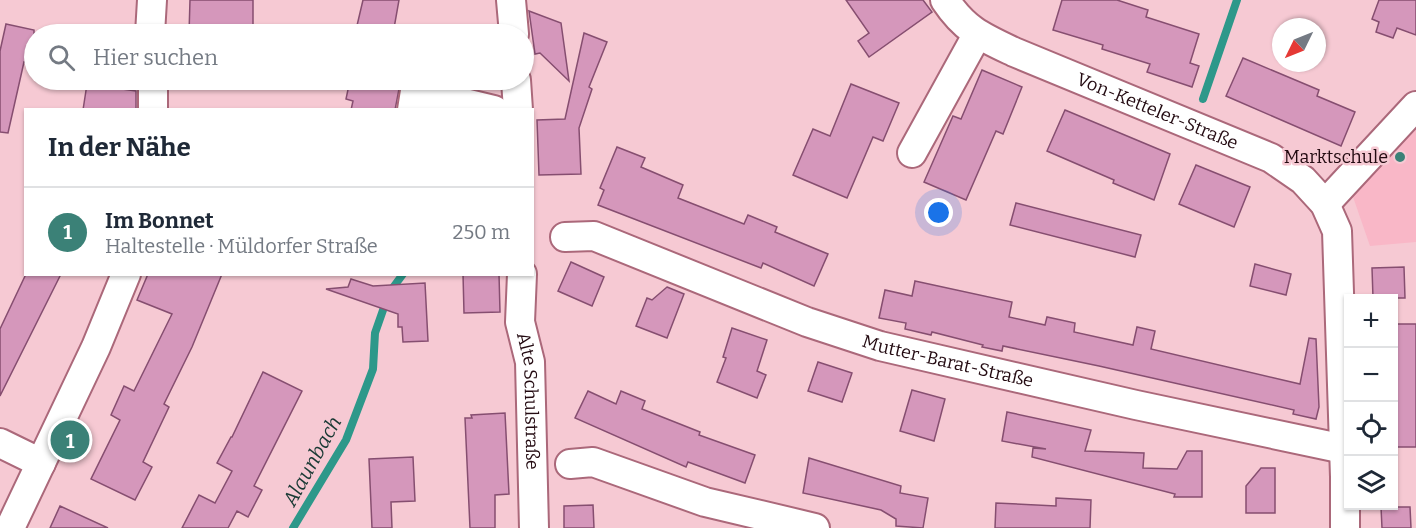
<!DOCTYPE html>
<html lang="de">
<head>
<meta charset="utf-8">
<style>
  :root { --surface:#fff; --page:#f6f6f7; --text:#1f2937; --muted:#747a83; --line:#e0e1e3; --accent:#3b8177 }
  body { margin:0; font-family:Bitter,serif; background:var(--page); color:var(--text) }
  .controls { position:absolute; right:18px; bottom:18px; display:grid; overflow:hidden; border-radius:0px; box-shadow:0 2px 4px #0004 }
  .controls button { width:54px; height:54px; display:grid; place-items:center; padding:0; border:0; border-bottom:2px solid var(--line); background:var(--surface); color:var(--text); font:30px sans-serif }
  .compass { position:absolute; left:1272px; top:18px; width:54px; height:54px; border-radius:50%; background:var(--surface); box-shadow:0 2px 4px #0004; rotate:227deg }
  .you { position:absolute; left:939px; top:213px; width:21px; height:21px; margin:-15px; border:4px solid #fff; border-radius:50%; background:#1a73e8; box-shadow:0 0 0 9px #1a73e833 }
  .badge { display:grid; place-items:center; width:39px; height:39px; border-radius:50%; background:var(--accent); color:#fff; font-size:20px; font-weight:700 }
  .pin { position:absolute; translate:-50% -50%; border:3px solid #fff; box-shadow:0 2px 6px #0006 }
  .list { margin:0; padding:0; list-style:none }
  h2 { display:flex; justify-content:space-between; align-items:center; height:78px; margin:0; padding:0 24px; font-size:26px }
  h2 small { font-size:20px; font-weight:400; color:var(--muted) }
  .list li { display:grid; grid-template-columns:39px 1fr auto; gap:18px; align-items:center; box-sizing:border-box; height:90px; padding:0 24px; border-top:2px solid var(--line) }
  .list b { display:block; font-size:22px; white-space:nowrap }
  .list p { margin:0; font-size:20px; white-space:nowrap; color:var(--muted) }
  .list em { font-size:20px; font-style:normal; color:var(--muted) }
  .icon { flex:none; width:33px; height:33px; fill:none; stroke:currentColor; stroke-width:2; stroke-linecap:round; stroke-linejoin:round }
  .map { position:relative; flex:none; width:1416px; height:528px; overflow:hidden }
  .search { position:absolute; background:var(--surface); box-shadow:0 2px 4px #0004; left:24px; top:24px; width:510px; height:66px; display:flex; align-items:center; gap:15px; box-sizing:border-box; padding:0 21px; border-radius:33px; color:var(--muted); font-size:22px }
  .panel { position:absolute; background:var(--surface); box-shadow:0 2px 4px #0004; left:24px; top:108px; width:510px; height:168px; border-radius:0px }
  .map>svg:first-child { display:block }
</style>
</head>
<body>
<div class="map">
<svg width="1416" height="528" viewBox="0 0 1416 528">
  <rect width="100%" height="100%" fill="#f6c9d3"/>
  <polygon fill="#f9b7c7" points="1416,121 1416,242 1370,246 1352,194"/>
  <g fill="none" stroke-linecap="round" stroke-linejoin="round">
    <g stroke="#2d988a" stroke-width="8">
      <polyline points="1203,99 1237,0"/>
      <polyline points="293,528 346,440 373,369 375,333 389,293 403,274"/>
    </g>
  </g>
  <g fill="#d597bb" stroke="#864e70" stroke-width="1.5">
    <polygon points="190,0 253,0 253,34 189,34"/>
    <polygon points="363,0 399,0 393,34 355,34"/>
    <polygon points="846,0 923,0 932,12 869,57 858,41 869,33"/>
    <polygon points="1062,0 1117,0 1148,10 1146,17 1199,34 1190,63 1199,66 1192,87 1147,72 1150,64 1102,49 1103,45 1053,30"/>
    <polygon points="1379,0 1416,0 1416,35 1397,28 1393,38 1376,32 1379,22 1372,19"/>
    <polygon points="529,11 561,23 569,81 540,53 535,54"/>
    <polygon points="6,24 34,30 34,64 24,62 8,133 0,132 0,51"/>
    <polygon points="584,33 607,42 589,87 592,89 579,128 581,174 539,175 537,120 565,119"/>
    <polygon points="1243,58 1319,90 1317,96 1355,112 1341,146 1226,96"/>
    <polygon points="982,70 1022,87 1003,134 996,131 966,200 924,182 953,116 961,119"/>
    <polygon points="350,80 399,89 395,110 351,110 353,101 346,99"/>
    <polygon points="87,84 136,91 136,110 83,110"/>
    <polygon points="851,84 899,103 883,141 873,137 847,198 793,175 813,129 830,136"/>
    <polygon points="1065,110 1170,154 1154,200 1113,183 1114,180 1047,151"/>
    <polygon points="617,147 645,158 641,167 683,185 678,198 744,224 748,215 777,227 775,232 828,254 814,286 763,263 761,268 598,205 604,190 600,188"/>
    <polygon points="1196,165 1250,187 1234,227 1179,204"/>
    <polygon points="1016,203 1141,235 1135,257 1010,225"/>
    <polygon points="571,262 604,277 592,306 558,291"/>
    <polygon points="1255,264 1291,274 1286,295 1250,286"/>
    <polygon points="1404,267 1405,298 1373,298 1372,268"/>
    <polygon points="26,274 61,274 0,396 0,329"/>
    <polygon points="148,274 222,274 192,347 164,404 169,407 143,462 152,467 135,500 91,479 120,420 111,415 124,386 134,391 172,314 137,300"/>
    <polygon points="463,274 499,274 500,312 464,313"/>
    <polygon points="351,279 373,286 425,283 428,341 403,342 402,327 398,327 398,314 326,289 348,287"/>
    <polygon points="915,281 1012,302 1009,317 1045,325 1047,317 1075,323 1074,332 1133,345 1137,327 1155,331 1151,349 1300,384 1309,338 1316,339 1319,407 1316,419 1293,414 1294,410 1099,366 1003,346 1002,351 982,347 983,345 932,332 931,335 905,329 906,323 879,318 885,290 912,296"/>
    <polygon points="667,287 684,294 667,338 636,326 647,298 652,300"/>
    <rect x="1394" y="324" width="22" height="123"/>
    <polygon points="732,328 767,340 757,371 766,375 757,398 717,382 726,358 723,357"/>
    <polygon points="818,362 852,373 842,402 808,391"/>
    <polygon points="263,372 302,391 254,486 262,490 248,517 237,511 228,528 182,528 199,495 215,503 232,471 217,463 231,437 232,437"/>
    <polygon points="912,390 945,399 934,441 900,431"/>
    <polygon points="588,391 616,404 621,391 645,401 642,409 700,432 699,435 755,455 745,483 688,462 686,467 575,418"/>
    <polygon points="1007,412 1091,430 1085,451 1144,453 1143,468 1177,469 1187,451 1202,451 1202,497 1174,497 1175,494 1032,457 1033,448 1046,449 1002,441"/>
    <polygon points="505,413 509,494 495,495 495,528 470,528 465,418 472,418 471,415"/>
    <polygon points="413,457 415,501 391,502 392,528 372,528 369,459"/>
    <polygon points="809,458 901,486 900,493 928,498 923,528 896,526 896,519 881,510 803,493"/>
    <polygon points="1261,468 1275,468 1275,513 1246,513 1246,486"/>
    <polygon points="1056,498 1091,500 1090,528 995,528 996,503 1056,506"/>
    <polygon points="593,505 594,528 564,528 564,506"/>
    <polygon points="60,506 108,528 50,528"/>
    <polygon points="1381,507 1410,507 1411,528 1382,528"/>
  </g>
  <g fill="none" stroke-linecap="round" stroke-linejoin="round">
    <g stroke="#ab687a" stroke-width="32">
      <g id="minor">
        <polyline points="511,0 514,34"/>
        <path id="s1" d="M945,0C965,30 982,37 1014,52L1271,158L1303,180L1325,204L1337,231L1345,477V528"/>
        <polyline points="150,34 152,0"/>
        <polyline points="153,80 153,110"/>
        <polyline points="516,80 518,110"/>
        <polyline points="412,110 415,91 494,110"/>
        <polyline points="912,153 977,35"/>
        <polyline points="1325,204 1416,106"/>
        <path id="s2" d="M565,237L594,236L807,322L880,346L1136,405L1344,449"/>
        <path id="s3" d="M522,274L520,322L530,362L534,528"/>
        <polyline points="0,443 41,463"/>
        <polyline points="570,464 593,462 705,502 815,528"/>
        <polyline points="10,528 96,347 126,274"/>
      </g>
    </g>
    <use href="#minor" stroke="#fff" stroke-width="28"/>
  </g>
  <circle fill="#3b8177" stroke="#f6c9d3" stroke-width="2" cx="1400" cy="157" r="6"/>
  <g text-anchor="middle" stroke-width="5" stroke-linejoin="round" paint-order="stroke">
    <g font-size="18" fill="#230a11" stroke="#f6c9d3">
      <text dy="6" stroke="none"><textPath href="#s1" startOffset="243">Von-Ketteler-Straße</textPath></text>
      <text dy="6" stroke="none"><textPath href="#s2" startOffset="405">Mutter-Barat-Straße</textPath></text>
      <text dy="6" stroke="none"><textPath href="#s3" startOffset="128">Alte Schulstraße</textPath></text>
    </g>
    <g font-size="18" fill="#230a11" stroke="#f6c9d3" text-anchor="end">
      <text x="1388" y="163">Marktschule</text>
    </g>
    <g font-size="20" font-style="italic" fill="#193934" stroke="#f6c9d3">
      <text transform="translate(312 461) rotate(-61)" y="7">Alaunbach</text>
    </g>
  </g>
</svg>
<div class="controls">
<button>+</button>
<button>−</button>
<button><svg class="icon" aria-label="locate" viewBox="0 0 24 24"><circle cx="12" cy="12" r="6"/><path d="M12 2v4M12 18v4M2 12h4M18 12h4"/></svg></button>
<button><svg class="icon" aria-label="layers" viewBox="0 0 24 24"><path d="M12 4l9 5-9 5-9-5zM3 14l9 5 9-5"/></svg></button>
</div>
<svg class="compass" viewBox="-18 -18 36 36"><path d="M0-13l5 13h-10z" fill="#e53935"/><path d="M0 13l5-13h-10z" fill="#747a83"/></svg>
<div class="you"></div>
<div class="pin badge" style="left:70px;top:440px">1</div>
<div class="search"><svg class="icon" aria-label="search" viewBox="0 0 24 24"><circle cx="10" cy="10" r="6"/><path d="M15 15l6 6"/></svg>Hier suchen</div>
<section class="panel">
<h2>In der Nähe<small></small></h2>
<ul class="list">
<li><span class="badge">1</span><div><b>Im Bonnet</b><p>Haltestelle · Müldorfer Straße</p></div><em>250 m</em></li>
</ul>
</section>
</div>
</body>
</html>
